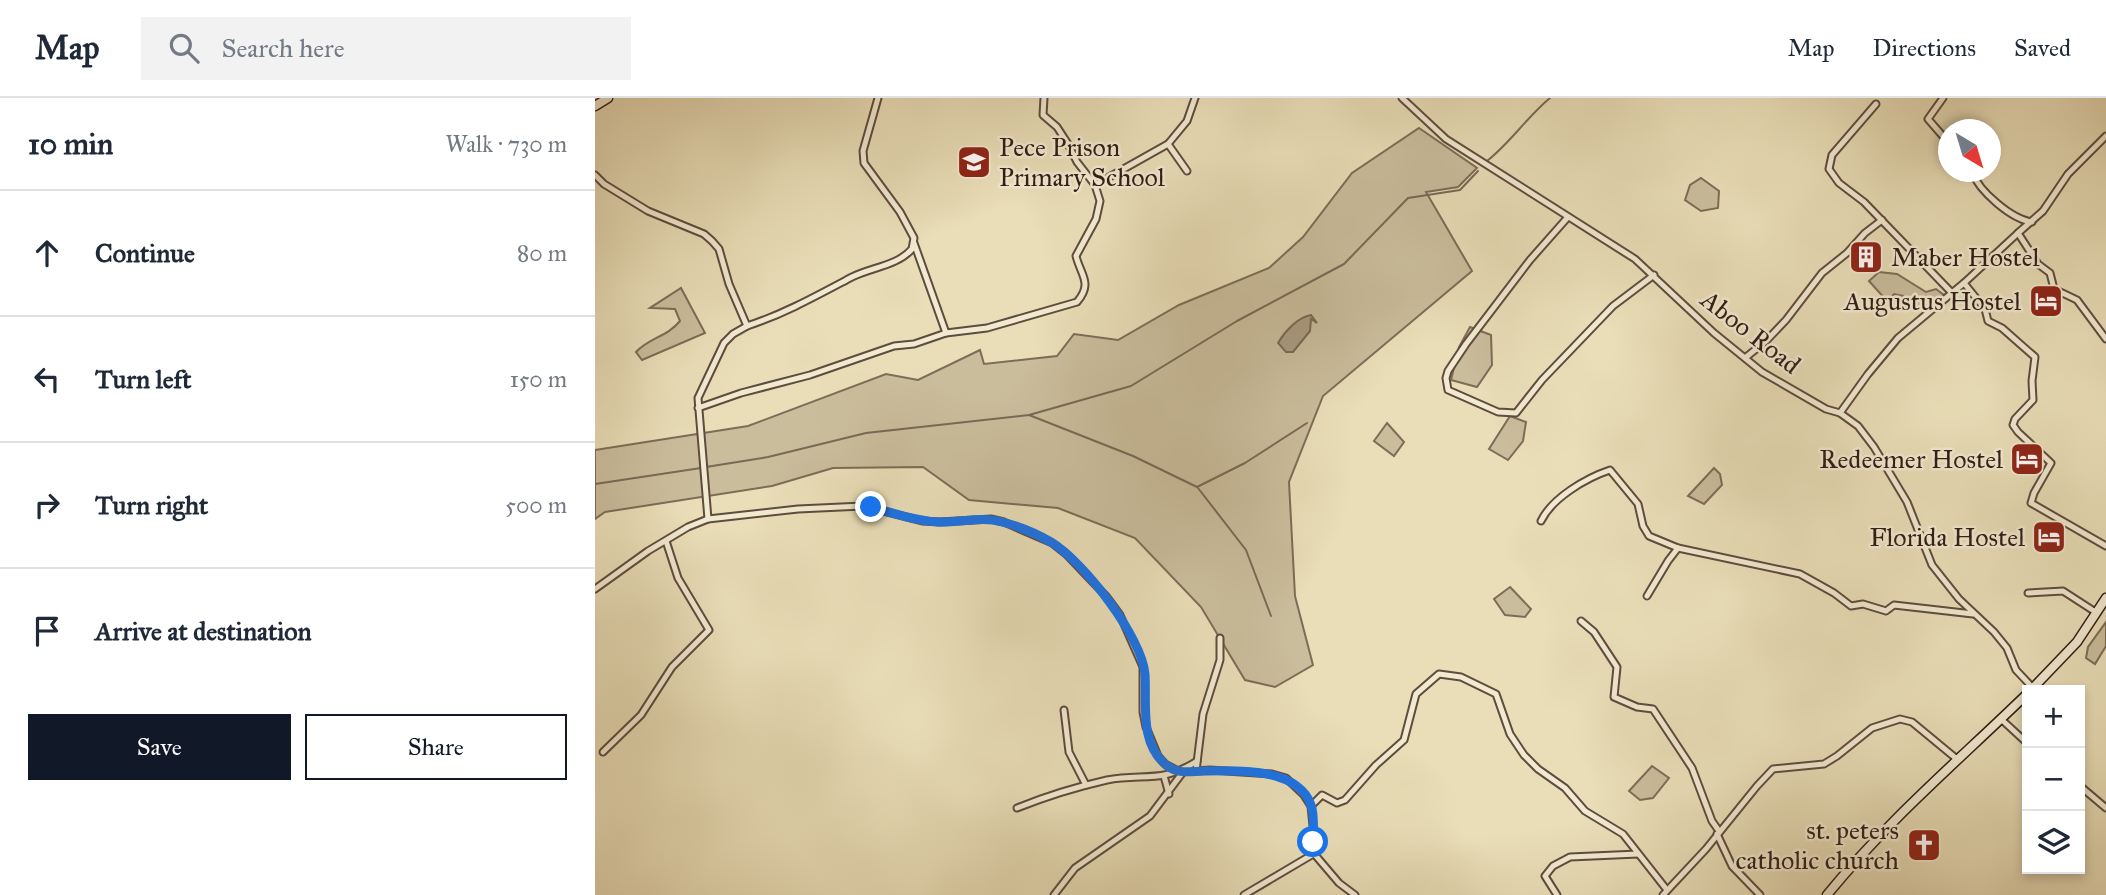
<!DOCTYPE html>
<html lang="en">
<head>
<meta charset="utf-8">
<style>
  :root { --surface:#fff; --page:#f2f2f3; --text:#1f2937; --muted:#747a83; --line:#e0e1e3; --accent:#111827 }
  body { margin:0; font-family:"IM FELL Great Primer",serif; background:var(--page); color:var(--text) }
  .controls { position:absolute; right:21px; bottom:21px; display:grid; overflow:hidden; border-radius:0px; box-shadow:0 4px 10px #0003 }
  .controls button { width:63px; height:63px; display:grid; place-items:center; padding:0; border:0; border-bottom:2px solid var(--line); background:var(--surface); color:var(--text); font:35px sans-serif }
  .compass { position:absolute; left:1343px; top:21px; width:63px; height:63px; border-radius:50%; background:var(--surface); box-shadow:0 4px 10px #0003; rotate:142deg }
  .stop { position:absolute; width:21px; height:21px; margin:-16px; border:5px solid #1a73e8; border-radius:50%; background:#fff }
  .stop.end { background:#1a73e8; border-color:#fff; box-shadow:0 2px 7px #0008 }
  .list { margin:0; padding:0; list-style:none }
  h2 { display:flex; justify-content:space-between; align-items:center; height:91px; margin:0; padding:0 28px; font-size:30px }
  h2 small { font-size:23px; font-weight:400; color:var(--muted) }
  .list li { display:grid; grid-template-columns:46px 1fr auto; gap:21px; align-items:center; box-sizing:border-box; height:126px; padding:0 28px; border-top:2px solid var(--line) }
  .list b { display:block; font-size:26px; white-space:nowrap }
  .list em { font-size:23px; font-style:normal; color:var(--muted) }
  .actions { display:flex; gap:14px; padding:21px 28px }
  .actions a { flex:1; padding:16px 0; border:2px solid var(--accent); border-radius:0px; text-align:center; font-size:24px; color:var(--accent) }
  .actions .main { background:var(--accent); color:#fff }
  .icon { flex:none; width:38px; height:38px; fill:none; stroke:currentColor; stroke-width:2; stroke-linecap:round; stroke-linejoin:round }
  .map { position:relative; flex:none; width:1511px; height:797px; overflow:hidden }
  header { display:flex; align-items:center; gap:42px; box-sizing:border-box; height:98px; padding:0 35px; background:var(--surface); border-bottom:2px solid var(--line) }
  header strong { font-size:33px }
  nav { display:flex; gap:38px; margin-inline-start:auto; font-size:24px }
  .search { width:490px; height:63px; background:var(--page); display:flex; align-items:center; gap:18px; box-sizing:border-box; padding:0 24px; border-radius:0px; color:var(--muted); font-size:26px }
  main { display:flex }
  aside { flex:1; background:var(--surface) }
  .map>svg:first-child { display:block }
</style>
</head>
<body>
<header>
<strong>Map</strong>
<div class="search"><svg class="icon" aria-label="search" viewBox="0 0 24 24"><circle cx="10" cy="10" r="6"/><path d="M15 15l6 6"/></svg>Search here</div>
<nav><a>Map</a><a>Directions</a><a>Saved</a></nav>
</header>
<main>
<aside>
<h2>10 min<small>Walk · 730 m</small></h2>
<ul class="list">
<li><svg class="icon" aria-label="ahead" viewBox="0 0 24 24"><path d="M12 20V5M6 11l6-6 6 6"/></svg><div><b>Continue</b></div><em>80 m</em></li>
<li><svg class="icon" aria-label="left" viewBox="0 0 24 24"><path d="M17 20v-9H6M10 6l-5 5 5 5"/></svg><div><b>Turn left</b></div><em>150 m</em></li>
<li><svg class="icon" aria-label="right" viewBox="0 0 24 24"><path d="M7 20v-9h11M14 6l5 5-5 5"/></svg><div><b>Turn right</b></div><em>500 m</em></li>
<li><svg class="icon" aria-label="arrive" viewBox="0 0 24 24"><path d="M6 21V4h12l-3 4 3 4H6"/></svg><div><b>Arrive at destination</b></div></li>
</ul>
<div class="actions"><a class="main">Save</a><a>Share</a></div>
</aside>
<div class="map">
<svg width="1511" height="797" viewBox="0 0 1511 797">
  <rect width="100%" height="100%" fill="#e9deb8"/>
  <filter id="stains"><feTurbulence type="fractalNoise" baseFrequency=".00286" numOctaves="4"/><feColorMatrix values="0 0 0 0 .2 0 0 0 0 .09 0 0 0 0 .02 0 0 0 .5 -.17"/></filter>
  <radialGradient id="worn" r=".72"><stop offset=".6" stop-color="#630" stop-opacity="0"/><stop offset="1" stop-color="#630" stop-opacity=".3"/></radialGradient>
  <g fill="#cabd9c" stroke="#7d6c58" stroke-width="2">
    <polygon points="824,30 882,70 863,89 831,94 877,173 728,298 694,384 700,498 718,567 680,589 650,582 606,509 540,440 463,410 374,402 328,369 238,370 177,388 10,414 0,421 0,352 153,328 291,276 323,282 385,252 389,266 462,258 479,236 523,242 584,207 674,170 708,139 757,75"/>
    <polygon points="1106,80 1124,93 1123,110 1106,113 1090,102 1095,87"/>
    <polygon points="1284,174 1302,176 1331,194 1341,191 1353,200 1347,209 1334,216 1308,198 1299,196 1292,203 1274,183"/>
    <path d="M86,190L110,235L47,262L41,254C55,239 72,239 85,223L80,211L55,210Z"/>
    <polygon points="875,229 896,237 897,267 882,289 856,282 864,249"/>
    <polygon points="915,318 931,324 928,343 913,362 894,351"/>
    <polygon points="792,325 809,344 799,358 779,343"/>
    <polygon points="1119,370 1125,376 1127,387 1109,406 1093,398"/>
    <polygon points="915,489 936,511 930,519 910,517 899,501"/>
    <polygon points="1511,524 1511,548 1500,566 1491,560 1493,549"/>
    <polygon points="1057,668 1074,680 1058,700 1045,702 1034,693"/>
  </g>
  <path fill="#aa9c81" stroke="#796956" stroke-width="2" d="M716,217L722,225L716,221L715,233L698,254H691L683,245C690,233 703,219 716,217Z"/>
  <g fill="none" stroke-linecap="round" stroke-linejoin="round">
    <g stroke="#796956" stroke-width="2">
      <path d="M892,63C916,44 932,19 955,0"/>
      <polyline points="434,317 538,358 602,389 650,365 712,325"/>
      <polyline points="111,369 173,359 271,335 434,317 536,288 642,223 749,166 813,100 865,92 883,73"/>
      <polyline points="0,386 106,370"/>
      <polyline points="603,390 651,452 676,518"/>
    </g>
    <g stroke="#5e4c3e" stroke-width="9">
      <g id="street">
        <polyline points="807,0 851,41 1040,161 1119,235 1167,274 1231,311 1245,315 1263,328 1279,349 1312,404 1337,467 1364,501 1399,534 1412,550 1421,572 1438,590"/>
        <polyline points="1348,0 1333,21 1353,44"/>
        <polyline points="1281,6 1237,57 1234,71 1244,85 1269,104 1357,195"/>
        <polyline points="1511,38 1473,76 1448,113 1423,135 1443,166 1455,175 1459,191 1482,202 1511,241"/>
        <polyline points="573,46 592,73"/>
        <path d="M1377,74C1384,93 1416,121 1437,124"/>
        <polyline points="0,77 9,86 53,113 109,136 117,143 124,151 134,186 152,228 138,236 129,245 103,300 113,421"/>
        <polyline points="500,87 573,46 592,23 600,0"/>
        <polyline points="973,119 935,162 871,246 853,273 851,280 853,292 903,314 921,315 947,282 1018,208 1059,177"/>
        <path d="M319,145L351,235L392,230L482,204C498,185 486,178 481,158L501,121L505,103L500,87L482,64L473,46L462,29L448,17L449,0"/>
        <polyline points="1369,185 1390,211 1393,223 1407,230 1440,259 1437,283 1438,302 1420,321 1418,327 1423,334 1456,365 1439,395 1436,405 1511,448"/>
        <path d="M152,228C189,216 223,197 257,179C277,169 302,168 317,151L319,140L305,114L269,65L268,53L283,0"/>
        <polyline points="1150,260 1171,243 1191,222 1227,175 1252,155 1270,135 1287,122"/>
        <polyline points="103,310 146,295 215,277 299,248 319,246 351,235"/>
        <polyline points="1245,315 1273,276 1303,240 1369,185 1423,135"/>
        <path d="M946,423C957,400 991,380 1015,372L1043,406L1048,428L1054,438L1083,450L1205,476L1239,495L1256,508L1268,506L1291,513L1299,507L1378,516"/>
        <polyline points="0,491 53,453 93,429 113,421 203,411 268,408 327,423 345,424 396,421 409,424 457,445 471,456 511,498 525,517 548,569 548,614 551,629 563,658 570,666 585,674 615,672 677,676 691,680 709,697 716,708 721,758 744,785 760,797"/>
        <polyline points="1433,495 1468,493 1502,515"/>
        <polyline points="1052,498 1073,463 1083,450"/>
        <polyline points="986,523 999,534 1022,569 1019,599 1042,609 1058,611 1097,670 1117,723 1124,733"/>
        <polyline points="469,612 474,654 491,687"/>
        <polyline points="1406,621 1432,645"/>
        <polyline points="8,654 46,617 77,569 114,532 83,480 71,443"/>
        <polyline points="601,673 608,616 625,562 625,540"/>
        <polyline points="569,678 574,696"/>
        <polyline points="1485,688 1511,710"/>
        <polyline points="716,708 727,697 742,705 750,702 781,667 809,642 821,596 844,576 866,579 901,596 915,636 929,657 943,671 970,690 990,713 1028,736 1072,792"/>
        <path d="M422,710C452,698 481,689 512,682C548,675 567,686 602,663"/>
        <polyline points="1122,736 1137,768 1165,797"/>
        <polyline points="459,797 480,770 555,718 588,674"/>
        <polyline points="649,797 720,755"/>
        <polyline points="962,797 950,778 958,768 975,759 1043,756"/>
        <polyline points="1068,797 1111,751 1162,688 1178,671 1229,666 1242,658 1277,630 1305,621 1317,624 1363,662"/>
      </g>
    </g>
    <g stroke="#301c15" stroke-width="11">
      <g id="secondary">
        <polyline points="0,8 13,0"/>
        <polyline points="1436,592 1482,544 1511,500"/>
        <path d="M1232,797C1292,723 1364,662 1432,596"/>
      </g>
    </g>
    <use href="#street" stroke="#f1ead1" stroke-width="5"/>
    <use href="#secondary" stroke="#f1ead1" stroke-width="8"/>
  </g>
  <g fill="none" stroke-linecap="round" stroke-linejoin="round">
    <path stroke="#1a73e8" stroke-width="9" d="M276,409C299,415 320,423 343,424C365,425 386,418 407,424C423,428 442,436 456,444C488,463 547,539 550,576C552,607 544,644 571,667C583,677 596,673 611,673C643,672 703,670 716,707C720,718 718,733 718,744"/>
  </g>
  <defs>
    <g id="school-square" transform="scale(1.75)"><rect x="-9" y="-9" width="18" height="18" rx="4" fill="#8f2418" stroke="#f1ead1"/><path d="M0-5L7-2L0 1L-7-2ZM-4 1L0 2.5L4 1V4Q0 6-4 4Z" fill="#fff"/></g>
    <g id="building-square" transform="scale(1.75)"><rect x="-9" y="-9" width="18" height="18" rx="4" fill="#8f2418" stroke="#f1ead1"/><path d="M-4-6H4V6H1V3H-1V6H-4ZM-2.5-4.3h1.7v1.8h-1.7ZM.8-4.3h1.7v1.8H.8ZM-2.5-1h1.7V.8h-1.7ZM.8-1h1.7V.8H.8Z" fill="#fff"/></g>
    <g id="hotel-square" transform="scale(1.75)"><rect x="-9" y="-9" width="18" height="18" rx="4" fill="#8f2418" stroke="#f1ead1"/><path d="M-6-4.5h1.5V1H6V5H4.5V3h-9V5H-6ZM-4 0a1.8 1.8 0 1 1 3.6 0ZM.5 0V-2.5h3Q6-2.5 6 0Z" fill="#fff"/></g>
    <g id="church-square" transform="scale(1.75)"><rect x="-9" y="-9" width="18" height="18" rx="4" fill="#8f2418" stroke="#f1ead1"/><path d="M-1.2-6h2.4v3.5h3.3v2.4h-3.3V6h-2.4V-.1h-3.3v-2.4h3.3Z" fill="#fff"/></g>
  </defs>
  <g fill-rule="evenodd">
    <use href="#school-square" x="379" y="64"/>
    <use href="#building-square" x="1271" y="159"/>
    <use href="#hotel-square" x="1451" y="203"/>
    <use href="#hotel-square" x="1432" y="361"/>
    <use href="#hotel-square" x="1454" y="439"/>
    <use href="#church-square" x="1329" y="747"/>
  </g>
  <g text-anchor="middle" stroke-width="5" stroke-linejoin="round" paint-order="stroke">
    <g font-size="26" fill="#301c15" stroke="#f1ead1" text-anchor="end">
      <text x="404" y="58" text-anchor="start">Pece Prison<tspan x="404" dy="30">Primary School</tspan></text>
      <text x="1296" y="168" text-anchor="start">Maber Hostel</text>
      <text x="1426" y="212">Augustus Hostel</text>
      <text x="1408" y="370">Redeemer Hostel</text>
      <text x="1430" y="448">Florida Hostel</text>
      <text x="1304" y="741">st. peters<tspan x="1304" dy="30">catholic church</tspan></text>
    </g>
    <g font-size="26" fill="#301c15" stroke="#f1ead1">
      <text transform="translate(1156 234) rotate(38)" y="9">Aboo Road</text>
    </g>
  </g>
  <rect width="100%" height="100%" filter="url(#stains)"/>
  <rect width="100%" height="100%" fill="url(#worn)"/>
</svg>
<div class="controls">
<button>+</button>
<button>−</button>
<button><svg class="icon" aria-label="layers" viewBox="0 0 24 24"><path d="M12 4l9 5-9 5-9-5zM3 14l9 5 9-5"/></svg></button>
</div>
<svg class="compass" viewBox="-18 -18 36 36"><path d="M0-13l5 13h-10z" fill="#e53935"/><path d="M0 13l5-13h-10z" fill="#747a83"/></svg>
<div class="stop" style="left:718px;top:744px"></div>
<div class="stop end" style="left:276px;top:409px"></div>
</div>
</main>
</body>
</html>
